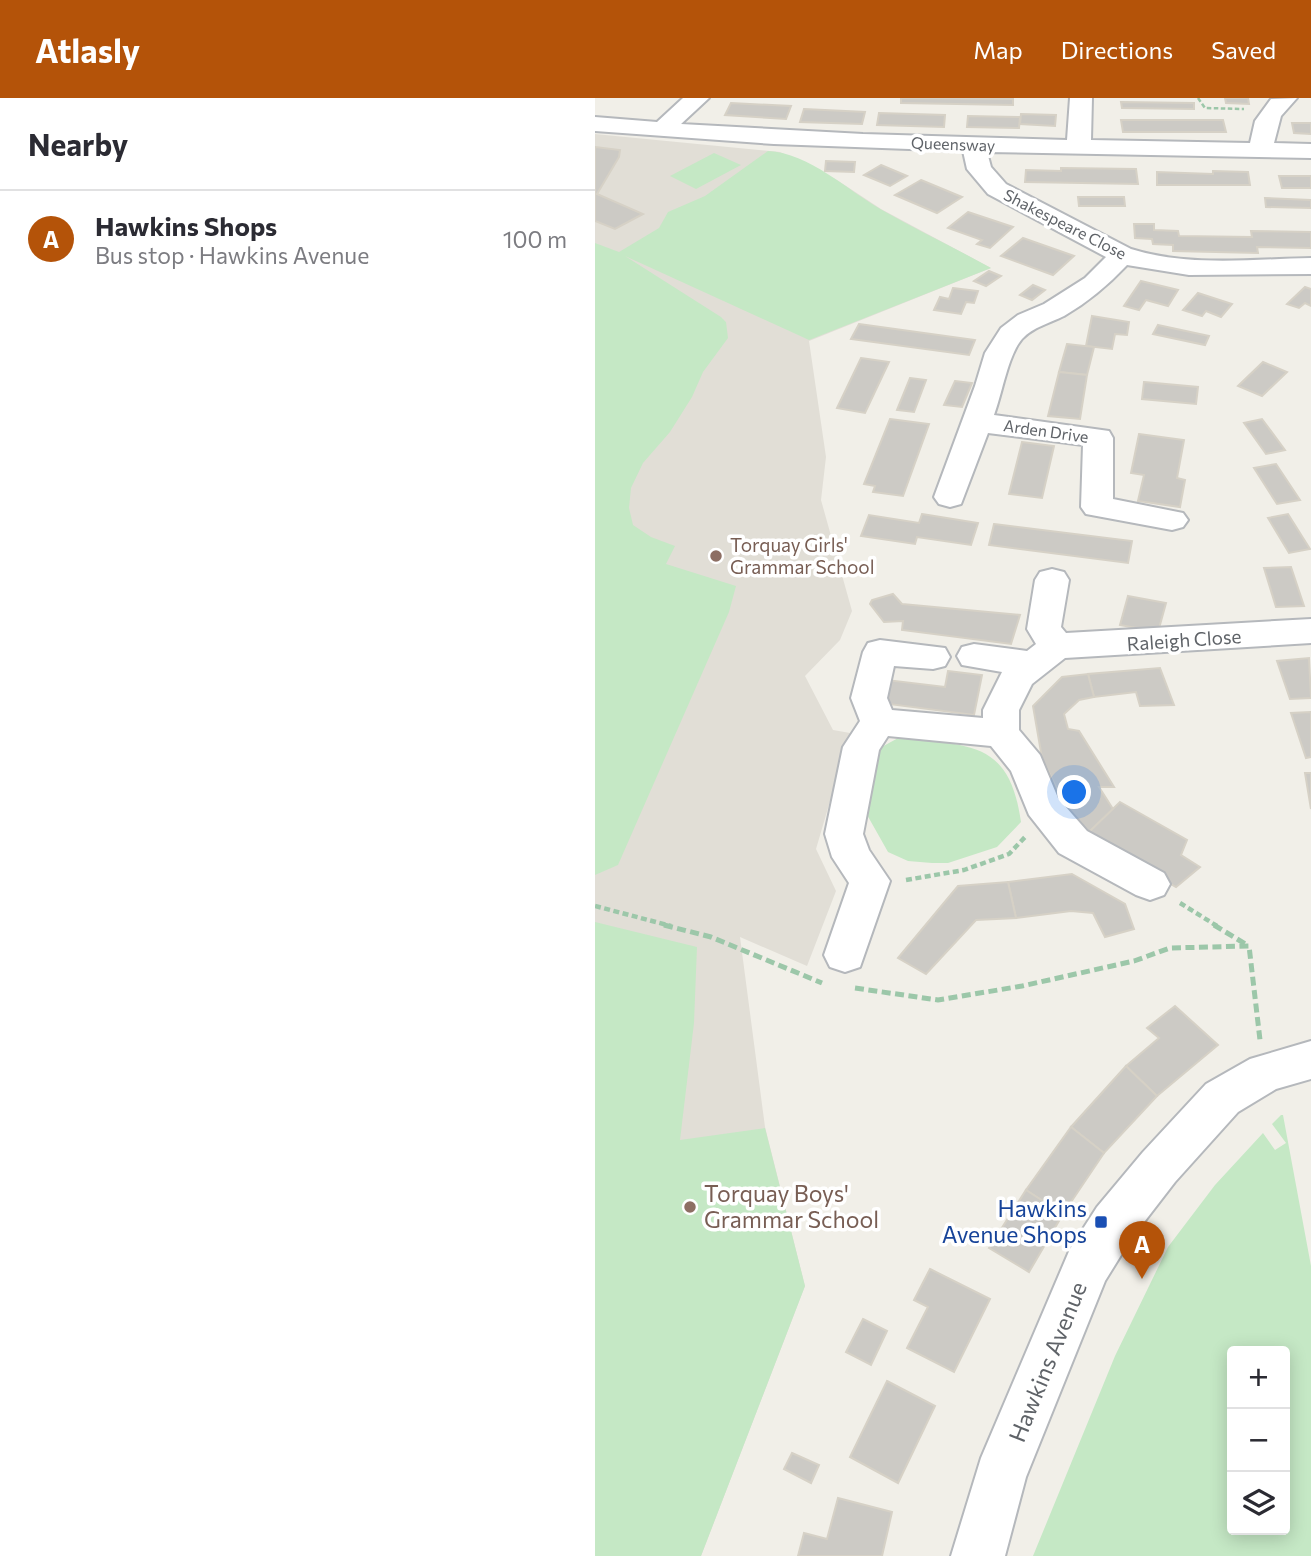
<!DOCTYPE html>
<html lang="en">
<head>
<meta charset="utf-8">
<style>
  :root { --surface:#fff; --page:#f2f2f3; --text:#2b2b33; --muted:#7c7c81; --line:#e1e1e2; --accent:#b45309 }
  body { margin:0; font-family:Commissioner,sans-serif; background:var(--page); color:var(--text) }
  .controls { position:absolute; right:21px; bottom:21px; display:grid; overflow:hidden; border-radius:7px; box-shadow:0 4px 18px #0003 }
  .controls button { width:63px; height:63px; display:grid; place-items:center; padding:0; border:0; border-bottom:2px solid var(--line); background:var(--surface); color:var(--text); font:35px sans-serif }
  .you { position:absolute; left:480px; top:695px; width:24px; height:24px; margin:-18px; border:5px solid #fff; border-radius:50%; background:#1a73e8; box-shadow:0 0 0 10px #1a73e833 }
  .badge { display:grid; place-items:center; width:46px; height:46px; border-radius:50%; background:var(--accent); color:#fff; font-size:23px; font-weight:700 }
  .pin { position:absolute; translate:-50% -58px; filter:drop-shadow(0 2px 4px #0008) }
  .pin::after { content:''; position:absolute; top:37px; width:24px; height:21px; background:inherit; clip-path:polygon(0 0,100% 0,50% 100%) }
  .list { margin:0; padding:0; list-style:none }
  h2 { display:flex; justify-content:space-between; align-items:center; height:91px; margin:0; padding:0 28px; font-size:30px }
  h2 small { font-size:23px; font-weight:400; color:var(--muted) }
  .list li { display:grid; grid-template-columns:46px 1fr auto; gap:21px; align-items:center; box-sizing:border-box; height:98px; padding:0 28px; border-top:2px solid var(--line) }
  .list b { display:block; font-size:26px; white-space:nowrap }
  .list p { margin:0; font-size:23px; white-space:nowrap; color:var(--muted) }
  .list em { font-size:23px; font-style:normal; color:var(--muted) }
  .icon { flex:none; width:38px; height:38px; fill:none; stroke:currentColor; stroke-width:2; stroke-linecap:round; stroke-linejoin:round }
  .map { position:relative; flex:none; width:716px; height:1458px; overflow:hidden }
  header { display:flex; align-items:center; gap:42px; box-sizing:border-box; height:98px; padding:0 35px; background:var(--accent); color:#fff }
  header strong { font-size:33px }
  nav { display:flex; gap:38px; margin-inline-start:auto; font-size:24px }
  main { display:flex }
  aside { flex:1; background:var(--surface) }
  .map>svg:first-child { display:block }
</style>
</head>
<body>
<header>
<strong>Atlasly</strong>
<nav><a>Map</a><a>Directions</a><a>Saved</a></nav>
</header>
<main>
<aside>
<h2>Nearby<small></small></h2>
<ul class="list">
<li><span class="badge">A</span><div><b>Hawkins Shops</b><p>Bus stop · Hawkins Avenue</p></div><em>100 m</em></li>
</ul>
</aside>
<div class="map">
<svg width="716" height="1458" viewBox="0 0 716 1458">
  <rect width="100%" height="100%" fill="#f1efe8"/>
  <polygon fill="#e1ded6" points="0,36 185,54 242,82 286,111 396,170 214,243 231,359 226,402 257,513 245,542 210,578 238,632 255,635 221,751 241,793 212,868 145,839 170,1029 210,1188 106,1458 0,1458"/>
  <g fill="#c5e8c5" fill-rule="evenodd">
    <path d="M173,53C214,55 252,92 287,112C322,132 360,150 396,170L214,242L30,158L126,219L131,224L133,240L108,274L97,299L75,334L48,365L36,390L34,410L38,427L56,439L80,448L71,466L141,488L134,514L23,767L0,777V145L24,154L64,130L73,114L110,98Z"/>
    <polygon points="119,55 146,67 101,91 75,78"/>
    <path d="M305,639C375,649 414,641 426,724L402,749L353,765H337L313,763L293,754L271,715L283,651Z"/>
    <polygon points="0,824 102,849 99,925 85,1042 170,1030 210,1188 106,1458 0,1458"/>
    <path d="M686,1017H688L716,1168V1458H438L520,1258L573,1149L620,1087L668,1035L680,1052L691,1045L677,1026ZM637,1253H690V1432H637Z"/>
  </g>
  <g fill="#cccac5" stroke="#d6d1c6" stroke-width="2">
    <polygon points="306,0 418,1 418,7 306,5"/>
    <polygon points="630,0 653,0 654,6 631,5"/>
    <polygon points="526,4 599,5 599,11 527,10"/>
    <polygon points="136,5 196,8 191,21 130,17"/>
    <polygon points="209,11 270,14 267,26 205,24"/>
    <polygon points="284,15 350,17 349,29 282,27"/>
    <polygon points="426,16 461,17 460,28 425,26"/>
    <polygon points="373,18 425,19 424,30 372,29"/>
    <polygon points="526,22 628,22 631,34 528,34"/>
    <polygon points="697,25 716,25 716,36 699,35"/>
    <polygon points="0,49 25,52 24,59 2,96 48,116 20,131 0,123"/>
    <polygon points="231,63 260,64 259,74 230,73"/>
    <polygon points="286,67 312,78 295,88 269,77"/>
    <polygon points="466,70 541,71 543,86 430,84 431,72 466,73"/>
    <polygon points="618,73 653,74 655,87 562,87 562,74 618,76"/>
    <polygon points="684,78 716,78 716,90 687,90"/>
    <polygon points="326,82 367,99 342,115 300,97"/>
    <polygon points="483,99 529,99 530,108 484,108"/>
    <polygon points="670,100 716,102 716,110 671,109"/>
    <polygon points="373,114 418,129 395,150 382,146 387,142 353,130"/>
    <polygon points="539,126 559,126 559,132 583,133 584,138 657,139 656,133 716,134 716,150 662,149 663,155 578,153 578,147 558,146 557,141 540,140"/>
    <polygon points="428,140 479,158 458,177 406,158"/>
    <polygon points="394,173 406,178 391,188 379,183"/>
    <polygon points="546,183 583,192 573,208 551,202 544,212 529,208"/>
    <polygon points="438,187 450,192 437,202 425,197"/>
    <polygon points="710,189 716,191 716,208 710,205 704,210 692,206"/>
    <polygon points="358,190 383,193 379,205 371,204 366,216 339,212 345,199 354,201"/>
    <polygon points="603,195 637,206 626,219 611,213 607,218 588,212"/>
    <polygon points="497,218 534,224 532,237 520,236 517,251 491,248"/>
    <polygon points="264,226 380,242 374,257 256,241"/>
    <polygon points="563,227 614,238 610,247 558,236"/>
    <polygon points="472,246 499,249 492,277 464,274"/>
    <polygon points="266,260 294,264 270,315 242,310"/>
    <polygon points="668,264 692,274 667,298 643,288"/>
    <polygon points="464,274 492,277 485,321 453,318"/>
    <polygon points="315,280 331,282 319,314 302,312"/>
    <polygon points="360,283 377,285 367,309 349,307"/>
    <polygon points="549,284 603,289 601,306 547,301"/>
    <polygon points="295,321 334,326 308,398 278,394 280,388 269,386"/>
    <polygon points="667,321 690,352 671,356 649,325"/>
    <polygon points="544,336 589,342 582,380 590,382 585,409 543,403 549,377 536,375"/>
    <polygon points="427,344 459,348 447,400 414,396"/>
    <polygon points="681,366 705,402 682,406 659,370"/>
    <polygon points="327,416 383,425 376,447 322,439 320,446 266,438 274,417 324,425"/>
    <polygon points="693,416 715,451 694,455 673,420"/>
    <polygon points="399,426 537,443 533,465 394,447"/>
    <polygon points="696,469 709,508 681,509 669,470"/>
    <polygon points="298,496 307,506 425,517 416,546 307,532 308,523 289,524 275,506 277,502"/>
    <polygon points="533,498 571,505 563,534 525,527"/>
    <polygon points="714,560 716,600 695,601 682,563"/>
    <polygon points="565,570 579,607 545,608 541,594 499,599 493,576"/>
    <polygon points="353,573 387,577 379,617 286,605 292,582 350,589"/>
    <polygon points="493,576 499,599 484,602 469,616 473,631 484,633 519,689 504,689 518,711 491,737 474,716 447,660 438,608 467,579"/>
    <polygon points="716,614 716,659 711,660 696,615"/>
    <polygon points="710,675 716,675 716,711"/>
    <polygon points="525,704 592,742 586,757 605,769 581,789 491,737"/>
    <polygon points="477,776 530,806 539,831 510,839 498,815 476,813 421,820 413,784"/>
    <polygon points="413,784 421,820 381,822 331,876 303,860 363,788"/>
    <polygon points="580,908 623,947 562,998 531,968 564,940 552,930"/>
    <polygon points="531,968 562,998 509,1055 476,1029"/>
    <polygon points="476,1029 509,1055 468,1116 431,1092"/>
    <polygon points="431,1092 468,1116 434,1174 394,1150"/>
    <polygon points="335,1171 395,1201 359,1274 312,1250 333,1209 319,1202"/>
    <polygon points="268,1221 292,1233 276,1267 251,1254"/>
    <polygon points="292,1283 340,1308 303,1385 255,1359"/>
    <polygon points="197,1355 224,1367 216,1385 189,1371"/>
    <polygon points="243,1400 297,1414 287,1458 203,1458 209,1435 232,1441"/>
  </g>
  <g fill="none" stroke-linecap="round" stroke-linejoin="round">
    <g stroke="#b5b8bc" stroke-width="4">
      <g id="street">
        <path d="M88,0H114L86,26L268,36L472,42L475,0H497L496,42L655,45L660,23L676,1L702,0L686,18L679,45L716,46V60L392,54L396,69L411,86L536,151C593,169 657,161 716,160V176L594,177L532,167C513,187 493,204 469,218C455,225 438,229 427,241C413,257 407,296 399,317L514,333L518,340V401L588,415L593,422L588,429L577,432L491,416L486,409L488,347L393,335L366,406L355,409L344,406L339,399L380,288L390,255L406,230L423,217L449,206L490,180L511,159L393,96L372,71L368,53L179,46L0,33V19L62,24Z"/>
        <polygon points="457,471 469,474 474,482 466,529 471,535 716,521 716,545 470,560 437,586 424,612 424,632 445,657 463,700 492,733 569,775 575,786 569,797 555,802 541,797 464,755 434,717 416,673 396,648 293,638 284,652 268,736 274,752 295,783 265,869 250,874 235,869 229,857 254,785 237,759 230,736 248,649 265,623 256,600 268,554 273,545 285,542 350,550 355,559 350,568 338,571 299,568 292,600 297,612 388,620 388,612 407,574 367,567 362,558 367,549 379,546 432,553 441,546 432,531 440,482 445,474"/>
        <polygon points="716,943 716,981 681,991 643,1014 580,1084 536,1141 510,1183 431,1379 410,1458 356,1458 386,1360 475,1151 502,1109 548,1054 611,986 655,961"/>
      </g>
    </g>
    <polyline stroke="#9cc7a9" stroke-width="2.5" stroke-dasharray="4.5 2.5" stroke-linecap="butt" points="603,0 610,10 649,11"/>
    <g stroke="#9cc7a9" stroke-width="4.5" stroke-dasharray="6 3.5" stroke-linecap="butt">
      <polyline points="311,782 369,772 414,756 431,738"/>
      <polyline points="585,805 622,828"/>
      <polyline points="0,808 76,828"/>
    </g>
    <g stroke="#9cc7a9" stroke-width="5" stroke-dasharray="9 4.5" stroke-linecap="butt">
      <polyline points="69,827 116,839 227,885"/>
      <polyline points="619,827 652,847"/>
      <polyline points="260,890 343,902 427,888 539,863 575,850 654,848 665,942"/>
    </g>
    <use href="#street" fill="#fff" fill-rule="evenodd"/>
  </g>
  <g fill="#8d6e63" stroke="#fff" stroke-width="2.5">
    <circle cx="121" cy="458" r="7"/>
    <circle cx="95" cy="1109" r="7"/>
  </g>
  <rect fill="#1a4fb4" stroke="#fff" stroke-width="2.5" x="499" y="1117" width="14" height="14" rx="3.5"/>
  <g text-anchor="middle" stroke-width="7" stroke-linejoin="round" paint-order="stroke">
    <g font-size="16" fill="#5f6368" stroke="#fff">
      <text transform="translate(358 46) rotate(2)" y="6">Queensway</text>
      <text transform="translate(470 126) rotate(27)" y="6">Shakespeare Close</text>
      <text transform="translate(451 333) rotate(8)" y="6">Arden Drive</text>
    </g>
    <g font-size="19" fill="#785e54" stroke="#fff" text-anchor="start">
      <text x="135" y="454">Torquay Girls'<tspan x="135" dy="22">Grammar School</tspan></text>
    </g>
    <g font-size="19" fill="#5f6368" stroke="#fff">
      <text transform="translate(589 542) rotate(-4)" y="7">Raleigh Close</text>
    </g>
    <g font-size="23" fill="#785e54" stroke="#fff" text-anchor="start">
      <text x="109" y="1104">Torquay Boys'<tspan x="109" dy="26">Grammar School</tspan></text>
    </g>
    <g font-size="23" fill="#164399" stroke="#fff" text-anchor="end">
      <text x="492" y="1119">Hawkins<tspan x="492" dy="26">Avenue Shops</tspan></text>
    </g>
    <g font-size="23" fill="#5f6368" stroke="#fff">
      <text transform="translate(453 1264) rotate(-68)" y="8">Hawkins Avenue</text>
    </g>
  </g>
</svg>
<div class="controls">
<button>+</button>
<button>−</button>
<button><svg class="icon" aria-label="layers" viewBox="0 0 24 24"><path d="M12 4l9 5-9 5-9-5zM3 14l9 5 9-5"/></svg></button>
</div>
<div class="you"></div>
<div class="pin badge" style="left:547px;top:1181px">A</div>
</div>
</main>
</body>
</html>
